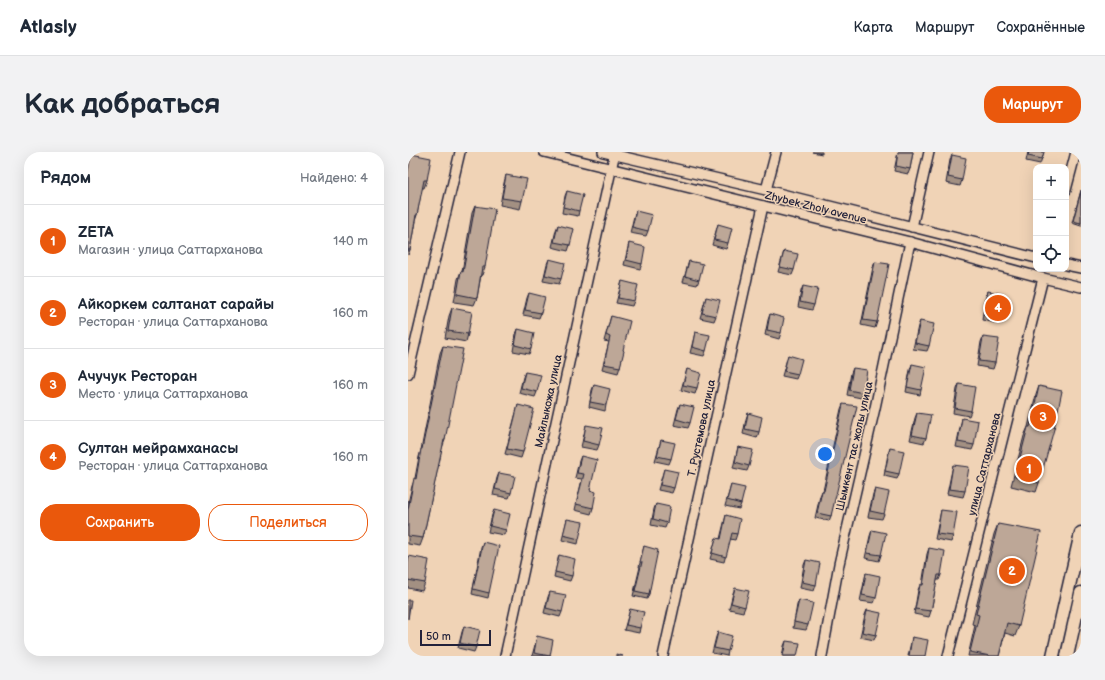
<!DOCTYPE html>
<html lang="ru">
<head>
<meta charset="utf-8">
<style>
  :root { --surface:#fff; --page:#f2f2f3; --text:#1f2937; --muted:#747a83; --line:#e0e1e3; --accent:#ea580c }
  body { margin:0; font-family:"Balsamiq Sans",sans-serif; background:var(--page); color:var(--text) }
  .controls { position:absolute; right:12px; top:12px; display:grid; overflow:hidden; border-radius:8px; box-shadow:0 4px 16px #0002 }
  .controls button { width:36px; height:36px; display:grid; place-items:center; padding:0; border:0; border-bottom:1px solid var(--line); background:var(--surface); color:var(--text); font:20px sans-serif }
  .scale { position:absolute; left:12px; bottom:10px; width:71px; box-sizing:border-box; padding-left:4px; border:2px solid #22223b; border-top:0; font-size:11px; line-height:14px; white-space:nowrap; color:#22223b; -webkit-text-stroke:3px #f0d3b6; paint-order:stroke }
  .you { position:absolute; left:417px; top:302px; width:14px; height:14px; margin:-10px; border:3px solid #fff; border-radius:50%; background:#1a73e8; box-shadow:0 0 0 6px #1a73e833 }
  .badge { display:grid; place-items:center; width:26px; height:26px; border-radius:50%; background:var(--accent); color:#fff; font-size:13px; font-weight:700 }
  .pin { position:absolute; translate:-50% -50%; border:2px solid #fff; box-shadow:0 1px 4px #0006 }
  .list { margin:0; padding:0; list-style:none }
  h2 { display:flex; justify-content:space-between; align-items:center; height:52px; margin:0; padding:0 16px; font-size:17px }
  h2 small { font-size:13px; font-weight:400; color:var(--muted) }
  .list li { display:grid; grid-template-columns:26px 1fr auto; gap:12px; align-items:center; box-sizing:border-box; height:72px; padding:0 16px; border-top:1px solid var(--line) }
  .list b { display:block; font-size:15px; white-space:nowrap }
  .list p { margin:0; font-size:13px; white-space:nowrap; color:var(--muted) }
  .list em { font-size:13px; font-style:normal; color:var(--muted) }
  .actions { display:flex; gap:8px; padding:12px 16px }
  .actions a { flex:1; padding:9px 0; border:1px solid var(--accent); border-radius:16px; text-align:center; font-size:14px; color:var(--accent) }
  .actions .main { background:var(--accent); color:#fff }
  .icon { flex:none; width:22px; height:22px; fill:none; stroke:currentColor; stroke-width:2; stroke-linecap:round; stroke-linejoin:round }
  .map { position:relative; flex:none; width:673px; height:504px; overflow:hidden; border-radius:16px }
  header { display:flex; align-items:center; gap:24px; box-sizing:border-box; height:56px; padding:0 20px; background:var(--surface); border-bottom:1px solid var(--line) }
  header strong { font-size:19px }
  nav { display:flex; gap:22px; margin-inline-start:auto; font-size:14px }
  .intro { display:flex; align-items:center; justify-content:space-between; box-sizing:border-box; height:96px; padding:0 24px }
  h1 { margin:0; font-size:28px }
  .button { padding:10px 18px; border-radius:16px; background:var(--accent); color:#fff; font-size:14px; font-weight:700 }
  main { display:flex; gap:24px; padding:0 24px }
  aside { flex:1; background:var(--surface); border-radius:16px; box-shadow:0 4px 16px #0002 }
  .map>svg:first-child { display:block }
</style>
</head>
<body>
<header>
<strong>Atlasly</strong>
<nav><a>Карта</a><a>Маршрут</a><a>Сохранённые</a></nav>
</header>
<div class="intro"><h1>Как добраться</h1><a class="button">Маршрут</a></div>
<main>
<aside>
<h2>Рядом<small>Найдено: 4</small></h2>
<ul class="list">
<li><span class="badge">1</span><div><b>ZETA</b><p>Магазин · улица Саттарханова</p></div><em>140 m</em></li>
<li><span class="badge">2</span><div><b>Айкоркем салтанат сарайы</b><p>Ресторан · улица Саттарханова</p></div><em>160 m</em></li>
<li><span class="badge">3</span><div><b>Ачучук Ресторан</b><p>Место · улица Саттарханова</p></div><em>160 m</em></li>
<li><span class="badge">4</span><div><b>Султан мейрамханасы</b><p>Ресторан · улица Саттарханова</p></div><em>160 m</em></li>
</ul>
<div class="actions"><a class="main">Сохранить</a><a>Поделиться</a></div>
</aside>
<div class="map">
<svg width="673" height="504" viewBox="0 0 673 504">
  <rect width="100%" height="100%" fill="#f0d3b6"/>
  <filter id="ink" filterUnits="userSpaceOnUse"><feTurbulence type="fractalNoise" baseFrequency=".025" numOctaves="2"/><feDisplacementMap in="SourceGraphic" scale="8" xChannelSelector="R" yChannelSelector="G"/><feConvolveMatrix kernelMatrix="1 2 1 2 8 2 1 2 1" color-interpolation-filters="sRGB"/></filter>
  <g filter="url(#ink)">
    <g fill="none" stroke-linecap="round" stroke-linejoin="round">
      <g stroke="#22223b" stroke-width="12">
        <g id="minor">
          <polyline points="136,0 502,90 635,126 673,135"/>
          <polyline points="195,0 358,38 628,106"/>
          <polyline points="358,38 368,0"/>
          <polyline points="658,38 668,0"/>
          <polyline points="504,75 521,0"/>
          <polyline points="658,113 673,116"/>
          <polyline points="0,222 52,0"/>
          <polyline points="97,504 207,0"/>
          <polyline points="255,504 355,54"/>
          <polyline points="414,504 431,412 467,256 502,90"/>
          <polyline points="540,504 635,126"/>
        </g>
      </g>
      <g stroke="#22223b" stroke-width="15">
        <g id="major">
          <polyline points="645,504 673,381"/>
          <polyline points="659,504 673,441"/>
        </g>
      </g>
      <use href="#minor" stroke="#f0d3b6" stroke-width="9"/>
      <use href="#major" stroke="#f0d3b6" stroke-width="12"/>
    </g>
    <g fill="#a39082" stroke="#22223b">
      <polygon points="404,0 414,0 414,2"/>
      <polygon points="490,0 505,0 502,17 500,22 486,19"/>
      <polygon points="620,0 636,0 632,12 618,9"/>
      <polygon points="3,2 19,28 16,36 14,36 9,63 7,69 2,98 0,103 0,12"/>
      <polygon points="544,3 554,28 552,34 538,31 542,8"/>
      <polygon points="98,23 114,49 112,57 92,53 96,31"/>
      <polygon points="673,38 673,74 664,71"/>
      <polygon points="159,39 171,59 170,64 154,61 157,44"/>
      <polygon points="67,54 77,115 74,123 73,123 69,146 66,153 46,150 50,127 53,119 54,120 64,61"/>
      <polygon points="228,59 240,79 238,84 222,81 226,64"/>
      <polygon points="310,72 320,91 318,97 304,93"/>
      <polygon points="150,73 162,93 160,99 144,95 148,78"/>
      <polygon points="221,91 234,112 232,117 216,113"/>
      <polygon points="376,99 386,118 384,123 370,120"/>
      <polygon points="141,107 153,127 151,132 135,129 139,112"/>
      <polygon points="281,109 291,128 289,133 275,130"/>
      <polygon points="467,110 469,170 467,176 453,173 465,115"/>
      <polygon points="214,129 226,149 224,154 208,151"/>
      <polygon points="395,134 406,153 404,158 390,155 393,139"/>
      <polygon points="580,139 591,166 589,171 574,168 578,144"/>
      <polygon points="121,141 133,161 131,166 115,163 119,146"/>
      <polygon points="298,145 308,164 306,169 292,166"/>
      <polygon points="44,156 60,182 58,190 37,186 41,164"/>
      <polygon points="362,162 373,181 371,187 357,183 360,168"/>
      <polygon points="203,164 215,198 212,215 210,221 194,217 201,190 196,189"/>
      <polygon points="512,169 521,194 519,199 505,197 510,174"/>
      <polygon points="110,177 123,197 121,202 105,199 108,182"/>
      <polygon points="287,180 298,199 296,204 282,201 286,185"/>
      <polygon points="575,185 587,211 585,217 569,214 573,190"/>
      <polygon points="35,194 37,288 34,296 15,386 12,394 0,392 0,351 4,334 7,326 11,305 13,298 32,201"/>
      <polygon points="380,203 390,222 388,227 374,224"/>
      <polygon points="504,212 513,238 512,243 498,240 502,218"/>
      <polygon points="445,216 455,241 453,246 439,243 443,221"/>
      <polygon points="279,217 289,236 287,242 273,238"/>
      <polygon points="117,220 129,240 127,245 111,241 115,225"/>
      <polygon points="551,232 563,259 561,264 545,261 549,237"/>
      <polygon points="186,233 198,253 197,259 181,255 184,238"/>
      <polygon points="631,234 631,331 628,340 603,334 616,284 620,275 628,243"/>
      <polygon points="272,252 282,271 280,276 266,273 270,257"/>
      <polygon points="435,252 423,364 421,369 407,366 412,344 414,339 415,339 433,257"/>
      <polygon points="110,253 115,300 113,306 97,302"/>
      <polygon points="340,261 351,280 349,286 335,282 338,267"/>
      <polygon points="509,261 518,286 516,291 502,288 507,266"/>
      <polygon points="554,266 566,293 564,298 548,295 553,271"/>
      <polygon points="178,273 191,293 189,298 173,295 177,278"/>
      <polygon points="253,288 263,307 261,312 247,309"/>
      <polygon points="330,295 341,314 339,319 325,316"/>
      <polygon points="482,296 491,322 489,327 476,324 480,302"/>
      <polygon points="173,304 182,338 185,356 183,362 167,358 174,327 167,326 171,309"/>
      <polygon points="545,313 557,339 555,345 539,342 544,318"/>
      <polygon points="256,317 266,336 264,341 250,338"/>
      <polygon points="91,321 103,341 101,346 85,343 89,326"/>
      <polygon points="323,333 333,352 331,357 317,354"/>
      <polygon points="467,337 476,362 474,367 460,365 465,342"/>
      <polygon points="248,352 259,371 257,376 243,373 246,357"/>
      <polygon points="86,358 98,378 96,383 80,380 84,363"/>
      <polygon points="533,358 545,384 543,390 527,387 532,363"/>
      <polygon points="318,363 329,382 327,388 322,387 316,410 302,407 308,386 312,387"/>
      <polygon points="159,367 171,387 170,392 154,388"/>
      <polygon points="590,372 611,474 607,484 597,481 591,504 560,504 567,473 564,472 586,382"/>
      <polygon points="464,378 473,403 471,409 457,406 462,384"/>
      <polygon points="75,390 81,441 80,446 64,442 73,395"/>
      <polygon points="236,394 241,442 239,447 225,444 232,415 231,415"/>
      <polygon points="521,396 533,423 531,428 529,428 523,459 521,465 506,462 510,438 512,433 514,433 519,402"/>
      <polygon points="151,403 164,424 162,429 146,425"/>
      <polygon points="1,404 17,431 14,439 0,436 0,407"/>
      <polygon points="398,408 408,433 406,439 392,436 396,413"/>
      <polygon points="458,421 468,446 466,451 452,449 457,426"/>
      <polygon points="327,436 337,455 335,460 321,457 325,441"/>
      <polygon points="142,440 154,460 152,465 136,461 140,445"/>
      <polygon points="391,448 400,473 398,478 385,476 389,453"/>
      <polygon points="222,457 232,476 231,481 216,478"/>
      <polygon points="459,458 468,483 466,488 452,485 457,463"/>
      <polygon points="56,474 68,495 66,500 50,496 54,480"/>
      <polygon points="310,480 320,499 319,504 304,501 308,485"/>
      <polygon points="129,484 142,504 124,504 128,489"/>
      <polygon points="504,485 517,504 500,504 503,490"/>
      <polygon points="378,489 389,504 374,504 376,494"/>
    </g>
    <g fill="#bda797" stroke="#22223b">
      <polygon points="490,0 505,0 502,17 488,14"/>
      <polygon points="621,0 636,0 634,7 620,4"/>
      <polygon points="3,2 23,6 19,28 16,28 9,63 8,63 2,98 0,98 0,20"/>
      <polygon points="544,3 558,6 554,28 540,25"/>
      <polygon points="98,23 119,27 114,49 94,46"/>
      <polygon points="159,39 175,43 171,59 155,55"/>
      <polygon points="673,39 673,71 665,69"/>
      <polygon points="67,54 87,57 77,115 74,115 69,146 49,142 53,119 55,120"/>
      <polygon points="228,59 244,63 240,79 224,75"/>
      <polygon points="310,72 324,76 320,91 306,88"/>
      <polygon points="150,73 166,77 162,93 146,90"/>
      <polygon points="221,91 237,95 234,112 218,108"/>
      <polygon points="376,99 390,102 386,118 372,115"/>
      <polygon points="141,107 157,111 153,127 137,123"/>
      <polygon points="281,109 295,112 291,128 277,124"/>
      <polygon points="467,110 481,112 469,170 455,168"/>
      <polygon points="214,129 230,133 226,149 210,146"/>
      <polygon points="395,134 410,137 406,153 392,150"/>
      <polygon points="580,139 595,142 591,166 575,163"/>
      <polygon points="121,141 137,145 133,161 117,158"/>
      <polygon points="298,145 312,148 308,164 294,161"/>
      <polygon points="44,156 64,160 60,182 40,179"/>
      <polygon points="362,162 376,166 373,181 359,178"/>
      <polygon points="203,164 222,169 215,198 216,199 212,215 196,212 202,185 198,183"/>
      <polygon points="512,169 526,172 521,194 507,191"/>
      <polygon points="110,177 126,181 123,197 107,193"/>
      <polygon points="287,180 302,183 298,199 284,195"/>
      <polygon points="575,185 591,187 587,211 571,209"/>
      <polygon points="35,194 55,197 37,288 36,288 15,386 0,384 0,358 6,326 8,327 13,297 14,297"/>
      <polygon points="380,203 394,207 390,222 376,219"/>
      <polygon points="504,212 518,215 513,238 499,235"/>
      <polygon points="445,216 459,218 455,241 441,238"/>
      <polygon points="279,217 293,221 289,236 275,233"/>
      <polygon points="117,220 133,223 129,240 113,236"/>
      <polygon points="551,232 567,235 563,259 547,256"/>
      <polygon points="186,233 202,237 198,253 182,250"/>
      <polygon points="631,234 654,239 646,277 631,331 607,325 620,275 622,275"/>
      <polygon points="272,252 286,255 282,271 268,267"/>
      <polygon points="435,252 449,254 423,364 409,361 414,339 416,339"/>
      <polygon points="110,253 126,257 115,300 99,297"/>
      <polygon points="340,261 354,265 351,280 337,277"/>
      <polygon points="509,261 523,263 518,286 504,283"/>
      <polygon points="554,266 570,269 566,293 550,290"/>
      <polygon points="178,273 195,276 191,293 175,289"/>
      <polygon points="253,288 267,291 263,307 249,304"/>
      <polygon points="330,295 345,298 341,314 327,310"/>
      <polygon points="482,296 496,299 491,322 477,319"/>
      <polygon points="173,304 189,308 182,338 188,340 185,356 168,352 176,322 169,321"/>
      <polygon points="545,313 561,315 557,339 541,337"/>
      <polygon points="256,317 270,320 266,336 252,333"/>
      <polygon points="91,321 107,324 103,341 87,337"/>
      <polygon points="323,333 337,336 333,352 319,348"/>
      <polygon points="467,337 481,340 476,362 462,359"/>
      <polygon points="248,352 262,355 259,371 245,367"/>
      <polygon points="86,358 102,362 98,378 82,374"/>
      <polygon points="533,358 549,360 545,384 529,382"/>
      <polygon points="318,363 332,367 329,382 324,381 318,405 304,401 308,386 313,387"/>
      <polygon points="159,367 175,370 171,387 155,383"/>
      <polygon points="590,372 633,380 611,474 599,471 591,504 582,504 562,500 571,463 568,462"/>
      <polygon points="464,378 478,381 473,403 459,401"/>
      <polygon points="75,390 91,394 81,441 65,437"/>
      <polygon points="236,394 250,398 241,442 227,439 234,410 232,410"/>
      <polygon points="521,396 537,399 533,423 530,423 523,459 507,457 512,433 515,433"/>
      <polygon points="151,403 167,407 164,424 147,420"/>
      <polygon points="1,404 21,408 17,431 0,428 0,410"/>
      <polygon points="398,408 412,411 408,433 394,430"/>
      <polygon points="458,421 472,424 468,446 454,443"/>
      <polygon points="327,436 341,439 337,455 323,451"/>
      <polygon points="142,440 158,443 154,460 138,456"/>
      <polygon points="0,448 3,448 0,467"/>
      <polygon points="391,448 405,451 400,473 386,470"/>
      <polygon points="222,457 236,460 232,476 218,473"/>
      <polygon points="459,458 473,461 468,483 454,480"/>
      <polygon points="56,474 72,478 68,495 52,491"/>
      <polygon points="310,480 324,484 320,499 306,496"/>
      <polygon points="129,484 145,488 142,504 126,501"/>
      <polygon points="504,485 520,488 517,504 501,504"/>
      <polygon points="378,489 392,491 389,504 375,504"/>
      <polygon points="208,502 215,504 208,504"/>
    </g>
  </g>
  <g text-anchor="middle" stroke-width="3" stroke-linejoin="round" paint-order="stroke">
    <g font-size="11" fill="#22223b" stroke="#f0d3b6">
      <text transform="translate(408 55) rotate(14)" y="4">Zhybek Zholy avenue</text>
      <text transform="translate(140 249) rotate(-78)" y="4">Майлыкожа улица</text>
      <text transform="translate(293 276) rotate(-78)" y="4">Т. Рустемова улица</text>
      <text transform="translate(446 294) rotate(-77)" y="4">Шымкент тас жолы улица</text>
      <text transform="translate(576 312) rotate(-76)" y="4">улица Саттарханова</text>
    </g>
  </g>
</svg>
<div class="controls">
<button>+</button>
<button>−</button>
<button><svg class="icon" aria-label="locate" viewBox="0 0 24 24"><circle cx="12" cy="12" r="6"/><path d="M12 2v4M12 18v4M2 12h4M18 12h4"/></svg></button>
</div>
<div class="scale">50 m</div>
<div class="you"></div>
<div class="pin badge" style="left:621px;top:317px">1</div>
<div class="pin badge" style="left:604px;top:419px">2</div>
<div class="pin badge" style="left:635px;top:265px">3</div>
<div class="pin badge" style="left:590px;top:156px">4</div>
</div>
</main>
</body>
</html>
